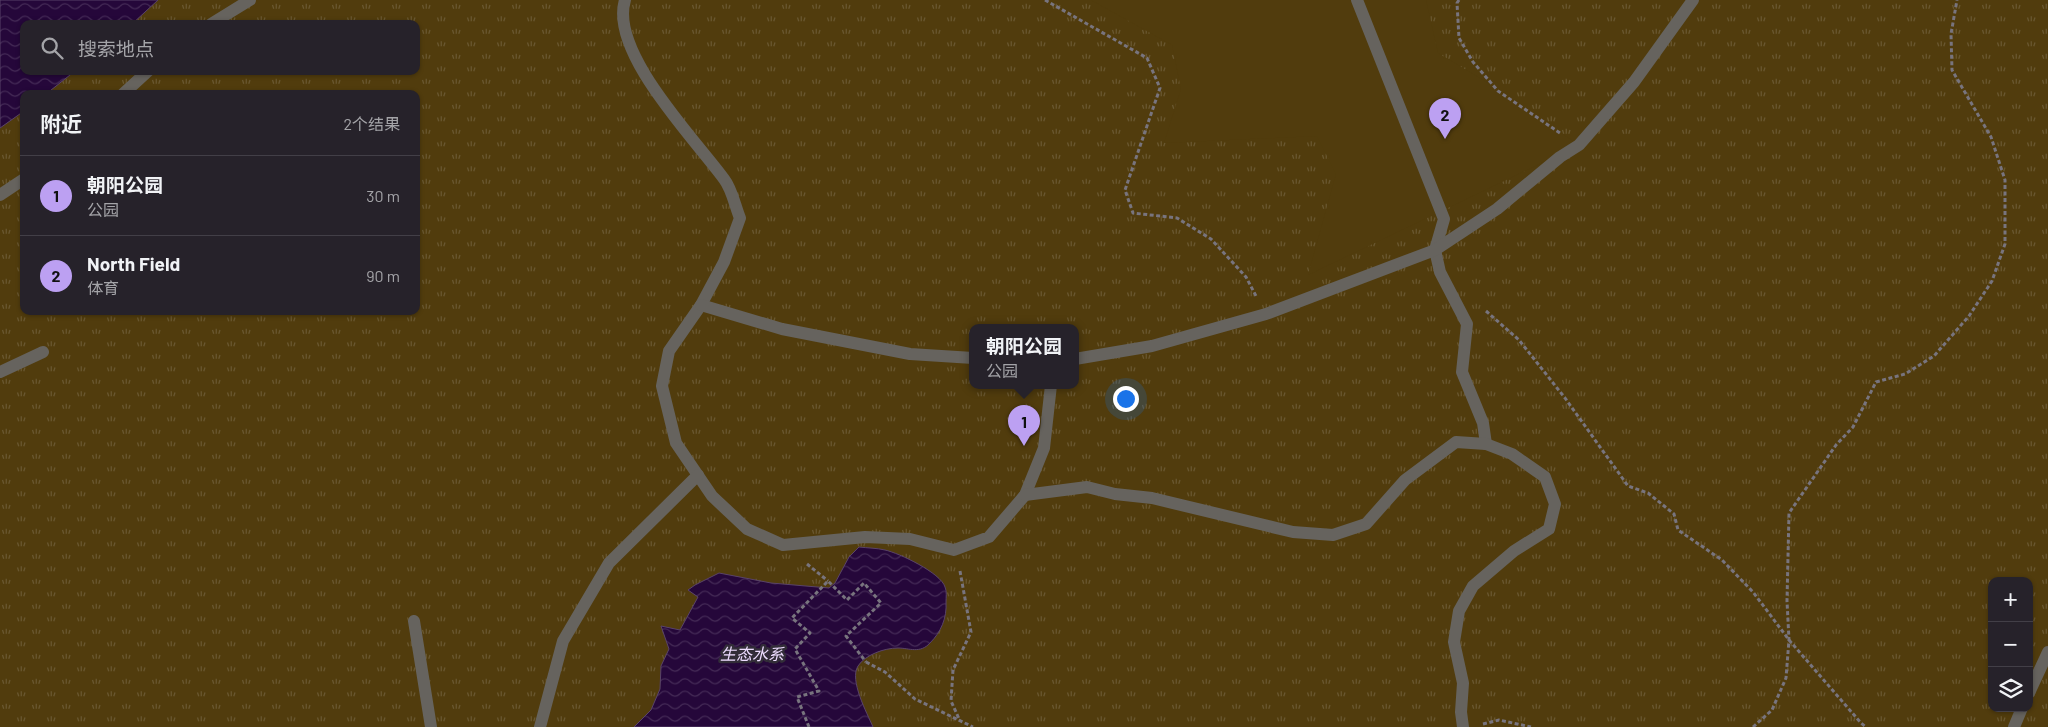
<!DOCTYPE html>
<html lang="zh">
<head>
<meta charset="utf-8">
<style>
  :root { --surface:#26222a; --page:#322f36; --text:#f1f3f6; --muted:#a4a4a8; --line:#423f47; --accent:#bca0f2 }
  body { margin:0; font-family:Barlow,"Noto Sans SC",sans-serif; background:var(--page); color:var(--text) }
  .controls { position:absolute; right:15px; bottom:15px; display:grid; overflow:hidden; border-radius:10px; box-shadow:0 1px 4px #0004 }
  .controls button { width:45px; height:45px; display:grid; place-items:center; padding:0; border:0; border-bottom:1px solid var(--line); background:var(--surface); color:var(--text); font:25px sans-serif }
  .you { position:absolute; left:1125px; top:398px; width:18px; height:18px; margin:-12px; border:4px solid #fff; border-radius:50%; background:#1a73e8; box-shadow:0 0 0 8px #1a73e833 }
  .badge { display:grid; place-items:center; width:32px; height:32px; border-radius:50%; background:var(--accent); color:#111; font-size:16px; font-weight:700 }
  .pin { position:absolute; translate:-50% -41px; filter:drop-shadow(0 1px 2px #0008) }
  .pin::after { content:''; position:absolute; top:26px; width:18px; height:15px; background:inherit; clip-path:polygon(0 0,100% 0,50% 100%) }
  .popup { position:absolute; left:969px; top:324px; width:110px; height:65px; box-sizing:border-box; display:grid; place-content:center; border-radius:10px; background:var(--surface); filter:drop-shadow(0 1px 4px #0005); font-size:16px; white-space:nowrap; color:var(--muted) }
  .popup b { font-size:19px; color:var(--text) }
  .popup::after { content:''; position:absolute; left:50%; top:100%; margin-left:-10px; border:10px solid transparent; border-top-color:var(--surface) }
  .list { margin:0; padding:0; list-style:none }
  h2 { display:flex; justify-content:space-between; align-items:center; height:65px; margin:0; padding:0 20px; font-size:21px }
  h2 small { font-size:16px; font-weight:400; color:var(--muted) }
  .list li { display:grid; grid-template-columns:32px 1fr auto; gap:15px; align-items:center; box-sizing:border-box; height:80px; padding:0 20px; border-top:1px solid var(--line) }
  .list b { display:block; font-size:19px; white-space:nowrap }
  .list p { margin:0; font-size:16px; white-space:nowrap; color:var(--muted) }
  .list em { font-size:16px; font-style:normal; color:var(--muted) }
  .icon { flex:none; width:28px; height:28px; fill:none; stroke:currentColor; stroke-width:2; stroke-linecap:round; stroke-linejoin:round }
  .map { position:relative; flex:none; width:2048px; height:727px; overflow:hidden }
  .search { position:absolute; background:var(--surface); box-shadow:0 1px 4px #0004; left:20px; top:20px; width:400px; height:55px; display:flex; align-items:center; gap:12px; box-sizing:border-box; padding:0 18px; border-radius:10px; color:var(--muted); font-size:19px }
  .panel { position:absolute; background:var(--surface); box-shadow:0 1px 4px #0004; left:20px; top:90px; width:400px; height:225px; border-radius:10px }
  .map>svg:first-child { display:block }
</style>
</head>
<body>
<div class="map">
<svg width="2048" height="727" viewBox="0 0 2048 727">
  <defs>
    <pattern id="park-tufts" width="24" height="20" patternUnits="userSpaceOnUse" patternTransform="scale(1.25)"><rect width="24" height="20" fill="#513c0d"/><path d="M3 7l-1-3M5 7V3M7 7l1-3M15 17l-1-3M17 17v-4M19 17l1-3" fill="none" stroke="#695730"/></pattern>
    <pattern id="water-waves" width="16" height="10" patternUnits="userSpaceOnUse" patternTransform="scale(1.25)"><rect width="16" height="10" fill="#25073a"/><path d="M0 5q4-4 8 0t8 0" fill="none" stroke="#442a56"/></pattern>
  </defs>
  <rect width="100%" height="100%" fill="#322d38"/>
  <path fill="url(#park-tufts)" fill-rule="evenodd" d="M0,0H2048V727H0ZM24,24H416V71H24ZM24,94H416V311H24ZM973,327H1075V385H973ZM1992,581H2029V708H1992Z"/>
  <polygon fill="#513c0d" points="1091,0 1426,0 1438,53 1493,86 1579,145 1308,275 1336,174 1317,136 1164,143 1181,89 1172,45"/>
  <g fill="url(#water-waves)" stroke="#594369">
    <polygon points="0,0 158,0 132,24 24,24 24,71 75,71 46,94 24,94 24,111 0,128"/>
    <path d="M859,547C867,548 877,548 885,550C899,553 941,573 945,587C947,591 946,598 946,602C947,618 941,632 930,643C920,654 909,648 898,648C884,648 865,655 858,666C849,680 867,713 873,727H634L651,710L660,689L661,666L669,649L661,626L680,630L698,597L688,590L695,585L719,573L771,583L829,588L835,583L849,557Z"/>
  </g>
  <g fill="none" stroke-linecap="round" stroke-linejoin="round">
    <g stroke="#78747e" stroke-width="3" stroke-dasharray="4 2.5" stroke-linecap="butt">
      <polyline points="1045,0 1147,58 1160,88 1125,190 1133,213 1177,218 1211,239 1246,277 1256,296"/>
      <polyline points="1459,0 1457,3 1459,38 1473,62 1498,91 1560,133"/>
      <polyline points="1486,311 1519,340 1565,398 1628,486 1648,493 1674,514 1678,530 1722,560 1753,592 1789,640 1861,723 1866,727"/>
      <polyline points="807,564 828,581"/>
      <polyline points="960,571 971,632 953,670 951,701 960,721"/>
      <polyline points="866,662 885,672 915,699 973,727"/>
      <polyline points="1483,724 1499,720 1531,727"/>
      <polyline points="1753,727 1772,710 1786,678 1789,640 1787,601 1789,513 1836,445 1853,427 1876,382 1905,374 1934,356 1969,316 1992,281 2005,244 2005,180 1991,137 1952,70 1951,34 1957,0"/>
    </g>
    <g stroke="#66635e" stroke-width="12">
      <path d="M625,0C609,52 695,139 724,179C732,189 735,206 740,218L724,262L701,305L669,351L662,386L676,443L712,496L747,529L783,545L865,537L910,539L954,550L989,537L1025,495L1044,448L1051,385"/>
      <polyline points="1357,0 1444,219 1435,250 1440,272 1467,324 1462,372 1483,423 1486,444"/>
      <polyline points="211,24 250,0"/>
      <polyline points="123,94 148,71"/>
      <polyline points="0,195 24,179"/>
      <polyline points="701,305 782,329 910,354 973,358"/>
      <polyline points="1075,359 1152,346 1266,314 1435,250 1497,209 1560,157 1579,145 1634,82 1693,0"/>
      <polyline points="0,372 43,352"/>
      <polyline points="1025,495 1087,487 1115,494 1152,498 1293,532 1333,535 1366,524 1405,480 1456,442 1486,444 1512,454 1545,477 1555,504 1549,529 1514,551 1473,586 1459,611 1454,642 1463,683 1461,712 1463,727"/>
      <polyline points="414,621 431,727"/>
      <polyline points="2029,693 2048,652"/>
      <polyline points="540,727 563,641 609,563 698,475"/>
      <polyline points="2014,727 2022,708"/>
    </g>
    <polyline stroke="#78747e" stroke-width="3" stroke-dasharray="4 2.5" stroke-linecap="butt" points="809,727 797,697 819,691 795,649 810,633 792,618 828,581 847,600 864,583 881,603 846,636 866,662"/>
  </g>
  <g text-anchor="middle" stroke-width="5" stroke-linejoin="round" paint-order="stroke">
    <g font-size="16" font-style="italic" fill="#eddcff" stroke="#322d38">
      <text x="752" y="660">生态水系</text>
    </g>
  </g>
</svg>
<div class="controls">
<button>+</button>
<button>−</button>
<button><svg class="icon" aria-label="layers" viewBox="0 0 24 24"><path d="M12 4l9 5-9 5-9-5zM3 14l9 5 9-5"/></svg></button>
</div>
<div class="you"></div>
<div class="pin badge" style="left:1024px;top:446px">1</div>
<div class="popup"><b>朝阳公园</b>公园</div>
<div class="pin badge" style="left:1445px;top:139px">2</div>
<div class="search"><svg class="icon" aria-label="search" viewBox="0 0 24 24"><circle cx="10" cy="10" r="6"/><path d="M15 15l6 6"/></svg>搜索地点</div>
<section class="panel">
<h2>附近<small>2个结果</small></h2>
<ul class="list">
<li><span class="badge">1</span><div><b>朝阳公园</b><p>公园</p></div><em>30 m</em></li>
<li><span class="badge">2</span><div><b>North Field</b><p>体育</p></div><em>90 m</em></li>
</ul>
</section>
</div>
</body>
</html>
